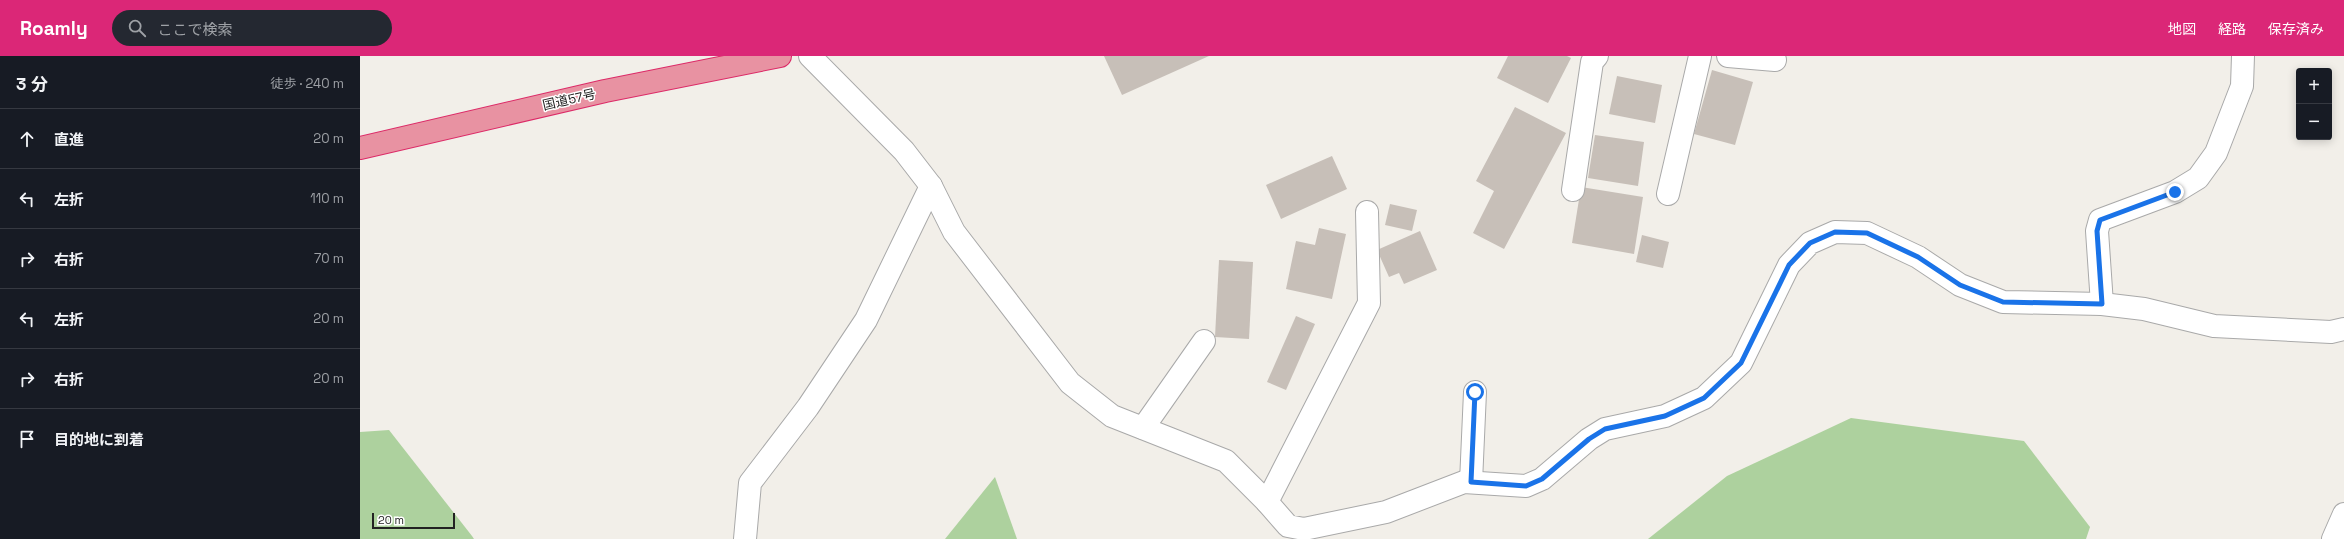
<!DOCTYPE html>
<html lang="ja">
<head>
<meta charset="utf-8">
<style>
  :root { --surface:#171b24; --page:#242831; --text:#f1f3f6; --muted:#9ea1a6; --line:#363941; --accent:#db2777 }
  body { margin:0; font-family:"Space Grotesk","Noto Sans JP",sans-serif; background:var(--page); color:var(--text) }
  .controls { position:absolute; right:12px; top:12px; display:grid; overflow:hidden; border-radius:4px; box-shadow:0 2px 10px #0003 }
  .controls button { width:36px; height:36px; display:grid; place-items:center; padding:0; border:0; border-bottom:1px solid var(--line); background:var(--surface); color:var(--text); font:20px sans-serif }
  .scale { position:absolute; left:12px; bottom:10px; width:83px; box-sizing:border-box; padding-left:4px; border:2px solid #222; border-top:0; font-size:11px; line-height:14px; white-space:nowrap; color:#222; -webkit-text-stroke:3px #fff; paint-order:stroke }
  .stop { position:absolute; width:12px; height:12px; margin:-9px; border:3px solid #1a73e8; border-radius:50%; background:#fff }
  .stop.end { background:#1a73e8; border-color:#fff; box-shadow:0 1px 4px #0008 }
  .list { margin:0; padding:0; list-style:none }
  h2 { display:flex; justify-content:space-between; align-items:center; height:52px; margin:0; padding:0 16px; font-size:17px }
  h2 small { font-size:13px; font-weight:400; color:var(--muted) }
  .list li { display:grid; grid-template-columns:26px 1fr auto; gap:12px; align-items:center; box-sizing:border-box; height:60px; padding:0 16px; border-top:1px solid var(--line) }
  .list b { display:block; font-size:15px; white-space:nowrap }
  .list em { font-size:13px; font-style:normal; color:var(--muted) }
  .icon { flex:none; width:22px; height:22px; fill:none; stroke:currentColor; stroke-width:2; stroke-linecap:round; stroke-linejoin:round }
  .map { position:relative; flex:none; width:1984px; height:483px; overflow:hidden }
  header { display:flex; align-items:center; gap:24px; box-sizing:border-box; height:56px; padding:0 20px; background:var(--accent); color:#fff }
  header strong { font-size:19px }
  nav { display:flex; gap:22px; margin-inline-start:auto; font-size:14px }
  .search { width:280px; height:36px; background:var(--page); display:flex; align-items:center; gap:10px; box-sizing:border-box; padding:0 14px; border-radius:22px; color:var(--muted); font-size:15px }
  main { display:flex }
  aside { flex:1; background:var(--surface) }
  .map>svg:first-child { display:block }
</style>
</head>
<body>
<header>
<strong>Roamly</strong>
<div class="search"><svg class="icon" aria-label="search" viewBox="0 0 24 24"><circle cx="10" cy="10" r="6"/><path d="M15 15l6 6"/></svg>ここで検索</div>
<nav><a>地図</a><a>経路</a><a>保存済み</a></nav>
</header>
<main>
<aside>
<h2>3 分<small>徒歩 · 240 m</small></h2>
<ul class="list">
<li><svg class="icon" aria-label="ahead" viewBox="0 0 24 24"><path d="M12 20V5M6 11l6-6 6 6"/></svg><div><b>直進</b></div><em>20 m</em></li>
<li><svg class="icon" aria-label="left" viewBox="0 0 24 24"><path d="M17 20v-9H6M10 6l-5 5 5 5"/></svg><div><b>左折</b></div><em>110 m</em></li>
<li><svg class="icon" aria-label="right" viewBox="0 0 24 24"><path d="M7 20v-9h11M14 6l5 5-5 5"/></svg><div><b>右折</b></div><em>70 m</em></li>
<li><svg class="icon" aria-label="left" viewBox="0 0 24 24"><path d="M17 20v-9H6M10 6l-5 5 5 5"/></svg><div><b>左折</b></div><em>20 m</em></li>
<li><svg class="icon" aria-label="right" viewBox="0 0 24 24"><path d="M7 20v-9h11M14 6l5 5-5 5"/></svg><div><b>右折</b></div><em>20 m</em></li>
<li><svg class="icon" aria-label="arrive" viewBox="0 0 24 24"><path d="M6 21V4h12l-3 4 3 4H6"/></svg><div><b>目的地に到着</b></div></li>
</ul>
</aside>
<div class="map">
<svg width="1984" height="483" viewBox="0 0 1984 483">
  <rect width="100%" height="100%" fill="#f2efe9"/>
  <g fill="#add19e">
    <polygon points="1491,362 1664,385 1730,471 1726,483 1288,483 1367,420"/>
    <polygon points="29,374 112,480 114,483 0,483 0,376"/>
    <polygon points="635,421 657,483 585,483"/>
  </g>
  <g fill="#c7bfb8">
    <polygon points="744,0 849,0 762,39"/>
    <polygon points="1148,0 1207,0 1211,2 1188,47 1137,22"/>
    <polygon points="1352,14 1393,26 1375,89 1334,78"/>
    <polygon points="1257,20 1302,29 1295,67 1249,58"/>
    <polygon points="1155,51 1206,77 1144,193 1113,177 1134,135 1116,125"/>
    <polygon points="1235,79 1284,86 1278,130 1228,122"/>
    <polygon points="972,100 987,133 921,163 906,129"/>
    <polygon points="1221,131 1283,141 1274,198 1212,187"/>
    <polygon points="1030,148 1057,154 1052,175 1025,169"/>
    <polygon points="959,172 986,178 972,243 926,233 936,185 955,189"/>
    <polygon points="1060,175 1077,214 1044,228 1039,217 1029,221 1017,194"/>
    <polygon points="1282,179 1309,186 1303,212 1276,206"/>
    <polygon points="859,204 893,206 889,283 855,281"/>
    <polygon points="936,260 955,268 926,334 907,326"/>
  </g>
  <g fill="none" stroke-linecap="round" stroke-linejoin="round">
    <g stroke="#a9a9a9" stroke-width="24">
      <g id="minor">
        <polyline points="450,0 544,95 571,130 594,176 710,327 752,360 866,405 907,446 1009,247 1007,156"/>
        <polyline points="1368,0 1415,4"/>
        <polyline points="1213,134 1232,6 1237,0"/>
        <polyline points="1308,138 1340,0"/>
        <polyline points="1742,248 1737,175 1740,164 1815,136 1838,122 1856,97 1882,30 1883,0"/>
        <polyline points="783,372 844,285"/>
        <polyline points="1111,426 1115,336"/>
        <polyline points="907,446 928,470 944,473 1026,456 1104,426 1166,430 1182,423 1229,383 1245,373 1305,360 1344,342 1381,307 1429,209 1450,187 1475,176 1507,177 1558,201 1600,229 1643,246 1742,248 1784,253 1854,270 1971,276 1984,273"/>
        <polyline points="385,483 390,427 448,351 506,264 571,130"/>
        <polyline points="1973,483 1984,458"/>
      </g>
    </g>
    <g stroke="#dc2a67" stroke-width="24">
      <polyline id="highway" points="0,92 245,35 420,0"/>
    </g>
    <use href="#minor" stroke="#fff" stroke-width="22"/>
    <use href="#highway" stroke="#e892a2" stroke-width="22"/>
  </g>
  <g fill="none" stroke-linecap="round" stroke-linejoin="round">
    <polyline stroke="#1a73e8" stroke-width="5" points="1115,336 1111,426 1166,430 1182,423 1229,383 1245,373 1305,360 1344,342 1381,307 1429,209 1450,187 1475,176 1507,177 1558,201 1600,229 1643,246 1742,248 1737,175 1740,164 1815,136"/>
  </g>
  <g text-anchor="middle" stroke-width="3" stroke-linejoin="round" paint-order="stroke">
    <g font-size="13" fill="#222" stroke="#fff">
      <text transform="translate(209 43) rotate(-13)" y="5">国道57号</text>
    </g>
  </g>
</svg>
<div class="controls">
<button>+</button>
<button>−</button>
</div>
<div class="scale">20 m</div>
<div class="stop" style="left:1115px;top:336px"></div>
<div class="stop end" style="left:1815px;top:136px"></div>
</div>
</main>
</body>
</html>
